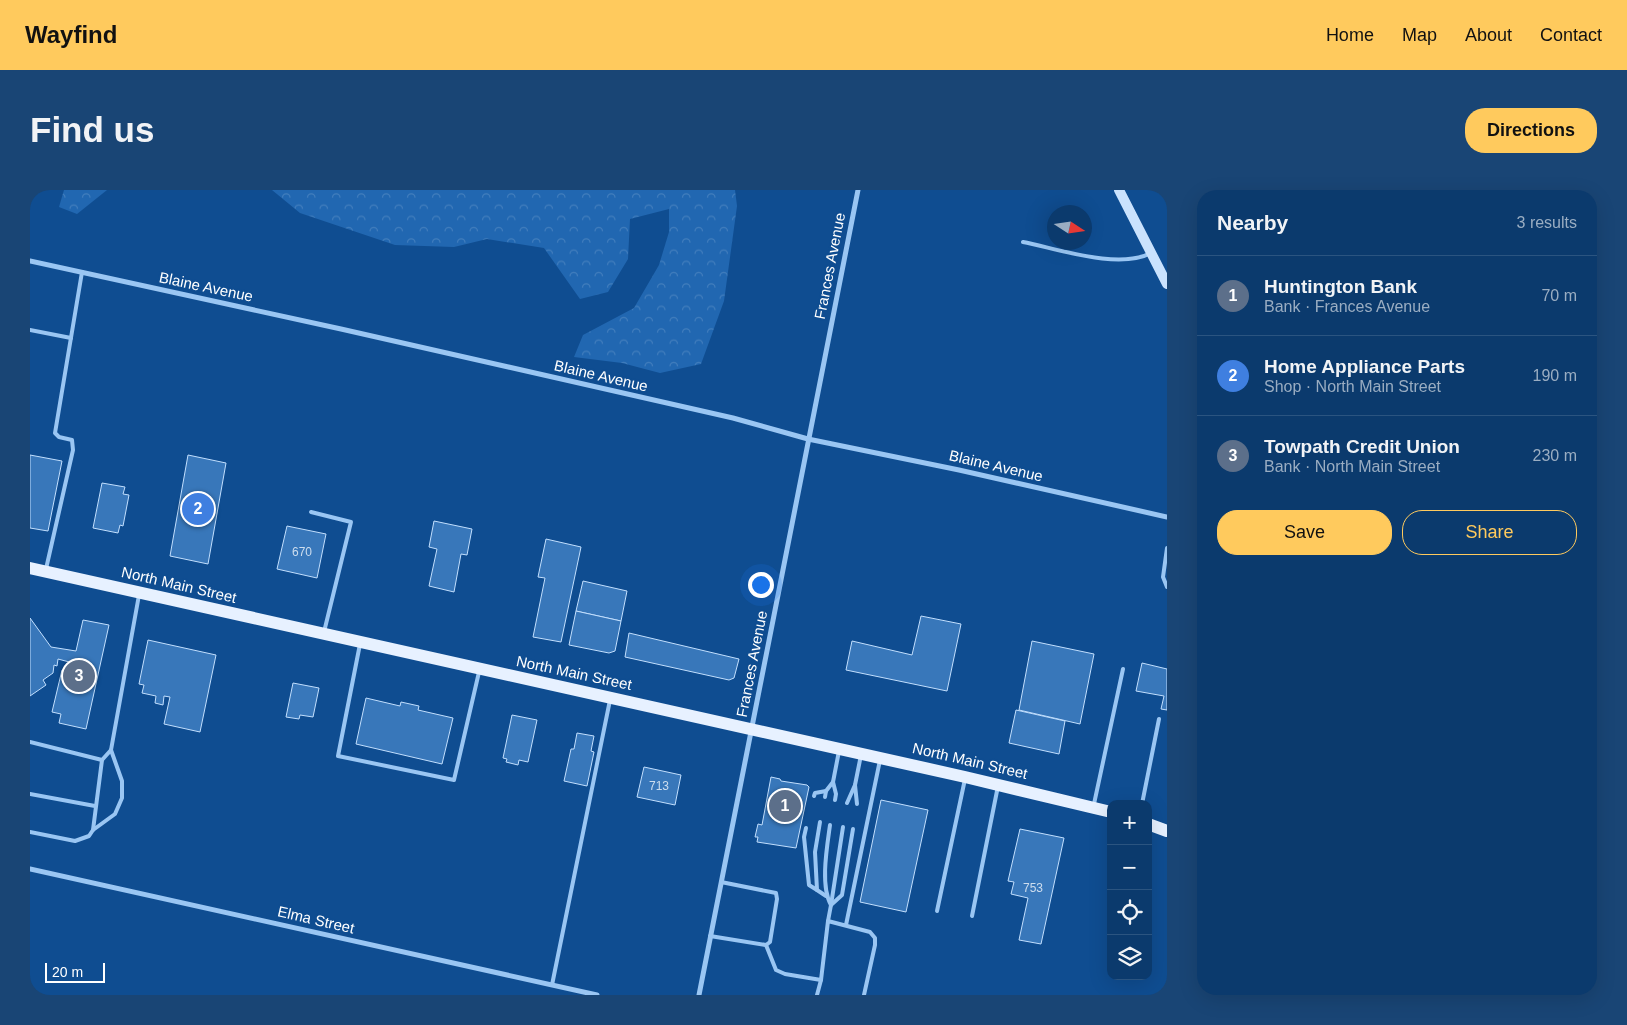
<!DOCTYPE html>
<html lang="en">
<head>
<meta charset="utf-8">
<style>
  :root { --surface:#0b3a6d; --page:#194575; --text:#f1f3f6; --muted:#9aadc2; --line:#2b5480; --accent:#ffca5d }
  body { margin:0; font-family:Helvetica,sans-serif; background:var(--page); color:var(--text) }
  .controls { position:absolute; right:15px; bottom:15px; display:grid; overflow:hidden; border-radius:10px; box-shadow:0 5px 20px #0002 }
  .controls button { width:45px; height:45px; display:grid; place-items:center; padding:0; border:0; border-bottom:1px solid var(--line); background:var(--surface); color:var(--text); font:25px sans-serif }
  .compass { position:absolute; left:1017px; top:15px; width:45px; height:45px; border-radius:50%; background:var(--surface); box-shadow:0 5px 20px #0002; rotate:102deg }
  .scale { position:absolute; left:15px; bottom:12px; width:60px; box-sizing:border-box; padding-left:5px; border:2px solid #fff; border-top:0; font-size:14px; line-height:18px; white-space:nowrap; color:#fff; -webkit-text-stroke:4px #0f4d91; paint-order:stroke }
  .you { position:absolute; left:730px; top:394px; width:18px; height:18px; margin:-12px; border:4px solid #fff; border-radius:50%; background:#1a73e8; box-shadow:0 0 0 8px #1a73e833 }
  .badge { display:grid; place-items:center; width:32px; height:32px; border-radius:50%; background:var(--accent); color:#fff; font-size:16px; font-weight:700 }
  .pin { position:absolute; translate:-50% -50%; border:2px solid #fff; box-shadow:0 1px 5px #0006 }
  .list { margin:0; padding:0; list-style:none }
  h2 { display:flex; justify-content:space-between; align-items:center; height:65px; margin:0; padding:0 20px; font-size:21px }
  h2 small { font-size:16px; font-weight:400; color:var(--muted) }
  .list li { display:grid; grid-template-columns:32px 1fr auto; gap:15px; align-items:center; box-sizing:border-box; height:80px; padding:0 20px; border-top:1px solid var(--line) }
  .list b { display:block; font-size:19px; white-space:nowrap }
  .list p { margin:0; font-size:16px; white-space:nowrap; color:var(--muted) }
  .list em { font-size:16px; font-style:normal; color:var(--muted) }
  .actions { display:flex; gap:10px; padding:15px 20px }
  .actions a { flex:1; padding:11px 0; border:1px solid var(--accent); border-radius:20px; text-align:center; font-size:18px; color:var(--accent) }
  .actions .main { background:var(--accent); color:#111 }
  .icon { flex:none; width:28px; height:28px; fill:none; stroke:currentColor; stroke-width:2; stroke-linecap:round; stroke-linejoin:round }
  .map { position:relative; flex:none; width:1137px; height:805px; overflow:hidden; border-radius:20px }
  header { display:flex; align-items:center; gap:30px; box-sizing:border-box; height:70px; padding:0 25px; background:var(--accent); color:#111 }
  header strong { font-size:24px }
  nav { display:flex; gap:28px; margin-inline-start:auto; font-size:18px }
  .intro { display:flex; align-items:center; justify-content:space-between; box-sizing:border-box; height:120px; padding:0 30px }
  h1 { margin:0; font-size:35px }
  .button { padding:12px 22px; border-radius:20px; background:var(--accent); color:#111; font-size:18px; font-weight:700 }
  main { display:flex; gap:30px; padding:0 30px }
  aside { flex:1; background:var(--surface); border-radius:20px; box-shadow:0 5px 20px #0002 }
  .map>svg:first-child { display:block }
</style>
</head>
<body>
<header>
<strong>Wayfind</strong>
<nav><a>Home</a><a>Map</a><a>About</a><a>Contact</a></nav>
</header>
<div class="intro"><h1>Find us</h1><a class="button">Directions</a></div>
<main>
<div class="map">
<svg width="1137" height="805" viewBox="0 0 1137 805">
  <defs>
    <pattern id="forest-crowns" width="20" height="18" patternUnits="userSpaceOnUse" patternTransform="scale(1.25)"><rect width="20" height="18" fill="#2167b1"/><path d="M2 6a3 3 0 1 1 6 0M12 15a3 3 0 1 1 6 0" fill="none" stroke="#427ebd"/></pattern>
  </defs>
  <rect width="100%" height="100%" fill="#0f4d91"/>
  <g fill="url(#forest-crowns)">
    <polygon points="34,0 77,0 47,24 29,17"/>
    <polygon points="242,0 705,0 707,16 694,111 671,174 630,183 592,173 544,167 553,145 604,118 629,75 639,42 639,19 600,29 598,69 578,102 550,109 514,58 457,49 424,57 365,55 270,23"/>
  </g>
  <g fill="#3877ba" stroke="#c2dffe">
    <polygon points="0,265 32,271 18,341 0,338"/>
    <polygon points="158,265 196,273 178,374 140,366"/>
    <polygon points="72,293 95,297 93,304 99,305 93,336 90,335 88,343 63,338"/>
    <polygon points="404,331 442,339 437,365 431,364 424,402 399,396 407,359 399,357"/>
    <polygon points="257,336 296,344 287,388 247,379"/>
    <polygon points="516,349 551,357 531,452 503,447 515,388 508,387"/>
    <polygon points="553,391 597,401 591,431 546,421"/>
    <polygon points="546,421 591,431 585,461 579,463 539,455"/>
    <polygon points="891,426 931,434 917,501 816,480 822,451 882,465"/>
    <polygon points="0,428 21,457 46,461 53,430 79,435 56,539 29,533 31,524 22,522 32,480 41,482 43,473 28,469 27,476 24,475 23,483 13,490 16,495 0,506"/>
    <polygon points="599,443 709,469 704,488 699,490 595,467"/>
    <polygon points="118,450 186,465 170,542 134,534 140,507 134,506 133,515 125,513 126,506 112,503 114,495 109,494"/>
    <polygon points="1002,451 1064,464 1050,534 989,520"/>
    <polygon points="1112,473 1137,479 1137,520 1131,519 1134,506 1106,501"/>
    <polygon points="263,493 289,498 283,527 270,525 269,529 256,527"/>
    <polygon points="336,508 370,516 371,512 389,516 388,520 423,528 412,574 326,554"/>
    <polygon points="986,520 1035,531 1029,564 979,553"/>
    <polygon points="482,525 507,530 498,572 489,570 488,575 476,572 477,569 473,568"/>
    <polygon points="547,543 564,546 561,561 564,562 557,596 534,591 541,559 544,559"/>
    <polygon points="614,577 651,585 645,615 607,607"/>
    <polygon points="741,587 750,589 751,591 777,595 779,597 766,658 727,652 728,647 725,647 728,634 732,635"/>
    <polygon points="851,610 898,620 876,722 830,712"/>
    <polygon points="990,639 1034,648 1011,754 989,750 998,708 981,704 984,692 978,691"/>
  </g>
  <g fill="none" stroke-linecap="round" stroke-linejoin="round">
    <g stroke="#9ac6f3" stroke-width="4">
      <path d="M993,52C1028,59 1089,80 1121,63"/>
      <polyline points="0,140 41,148"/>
      <polyline points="281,322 321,332 294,442"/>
      <polyline points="1137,358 1133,387 1137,397"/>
      <polyline points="16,379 43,260 42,250 29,247 25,243 52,82"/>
      <polyline points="330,454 308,566 424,590 449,482"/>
      <polyline points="0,552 72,570 81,560 109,405"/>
      <polyline points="825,595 827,614"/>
      <polyline points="0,604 65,616"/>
      <polyline points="784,606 785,603 796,601"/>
      <polyline points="795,607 796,601 803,592"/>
      <polyline points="805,610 806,604 803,592 809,561"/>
      <polyline points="817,613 825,595 831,565"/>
      <polyline points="1064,614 1093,479"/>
      <polyline points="1112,614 1129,529"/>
      <polyline points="790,632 785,662 787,700 796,706"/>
      <path d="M800,635C797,657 790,696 801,715"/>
      <polyline points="776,638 774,647 779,695 787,700"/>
      <polyline points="63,640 72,570"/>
      <polyline points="0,642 45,651 59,646 63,640 85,624 92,608 92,591 81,560"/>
      <polyline points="801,715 813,637"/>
      <polyline points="907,721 935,589"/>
      <polyline points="942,726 968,596"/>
      <polyline points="798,731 801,715 812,705 823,639"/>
      <polyline points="816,735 850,570"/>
      <polyline points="680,746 736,755 740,752 747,709 746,703 691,692"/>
      <polyline points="736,755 746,780 755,784 791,790 798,731 840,742 845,748 845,755 834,805"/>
      <polyline points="522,795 580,510"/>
      <polyline points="787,805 791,790"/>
    </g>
    <g stroke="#9ac6f3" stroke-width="5">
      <polyline points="0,71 311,139 703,228 778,249 929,280 1137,327"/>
      <polyline points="0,679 567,805"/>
      <polyline points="669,805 828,0"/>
    </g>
    <polyline stroke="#cae2fd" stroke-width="10" points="1089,0 1137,94"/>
    <g stroke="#e7f1ff" stroke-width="12">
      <polyline points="0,378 935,587 1081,622"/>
      <polyline points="1118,634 1137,641"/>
    </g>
  </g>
  <g text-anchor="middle" stroke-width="4" stroke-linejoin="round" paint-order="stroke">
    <g font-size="12" fill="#cdddee">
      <text x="272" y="366">670</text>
      <text x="629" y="600">713</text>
      <text x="1003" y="702">753</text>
    </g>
    <g font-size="15" fill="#fff" stroke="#0f4d91">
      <text transform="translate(800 76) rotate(-79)" y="5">Frances Avenue</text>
      <text transform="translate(176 97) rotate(12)" y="5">Blaine Avenue</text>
      <text transform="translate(571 186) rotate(13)" y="5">Blaine Avenue</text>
      <text transform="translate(966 276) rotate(13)" y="5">Blaine Avenue</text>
      <text transform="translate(149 395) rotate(13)" y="5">North Main Street</text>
      <text transform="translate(722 474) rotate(-79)" y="5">Frances Avenue</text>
      <text transform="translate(544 483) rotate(12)" y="5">North Main Street</text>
      <text transform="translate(940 571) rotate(13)" y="5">North Main Street</text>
      <text transform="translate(286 730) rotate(13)" y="5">Elma Street</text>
    </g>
  </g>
</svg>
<div class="controls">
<button>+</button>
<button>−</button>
<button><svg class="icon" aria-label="locate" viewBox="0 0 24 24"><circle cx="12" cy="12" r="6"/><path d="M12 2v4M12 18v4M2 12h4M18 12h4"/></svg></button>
<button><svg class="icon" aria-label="layers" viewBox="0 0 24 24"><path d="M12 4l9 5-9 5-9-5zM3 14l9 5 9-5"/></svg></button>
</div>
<svg class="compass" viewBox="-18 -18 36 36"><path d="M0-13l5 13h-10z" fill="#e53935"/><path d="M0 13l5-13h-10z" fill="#9aadc2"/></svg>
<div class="scale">20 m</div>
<div class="you"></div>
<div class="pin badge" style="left:755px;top:616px;background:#5c6f8a">1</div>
<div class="pin badge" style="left:168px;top:319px;background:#3f7fe0">2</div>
<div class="pin badge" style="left:49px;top:486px;background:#5c6f8a">3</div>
</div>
<aside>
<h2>Nearby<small>3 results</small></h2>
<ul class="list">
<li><span class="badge" style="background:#5c6f8a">1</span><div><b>Huntington Bank</b><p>Bank · Frances Avenue</p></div><em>70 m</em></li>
<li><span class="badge" style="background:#3f7fe0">2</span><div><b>Home Appliance Parts</b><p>Shop · North Main Street</p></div><em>190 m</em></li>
<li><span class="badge" style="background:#5c6f8a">3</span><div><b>Towpath Credit Union</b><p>Bank · North Main Street</p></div><em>230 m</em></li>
</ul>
<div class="actions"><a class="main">Save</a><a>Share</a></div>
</aside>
</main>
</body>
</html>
